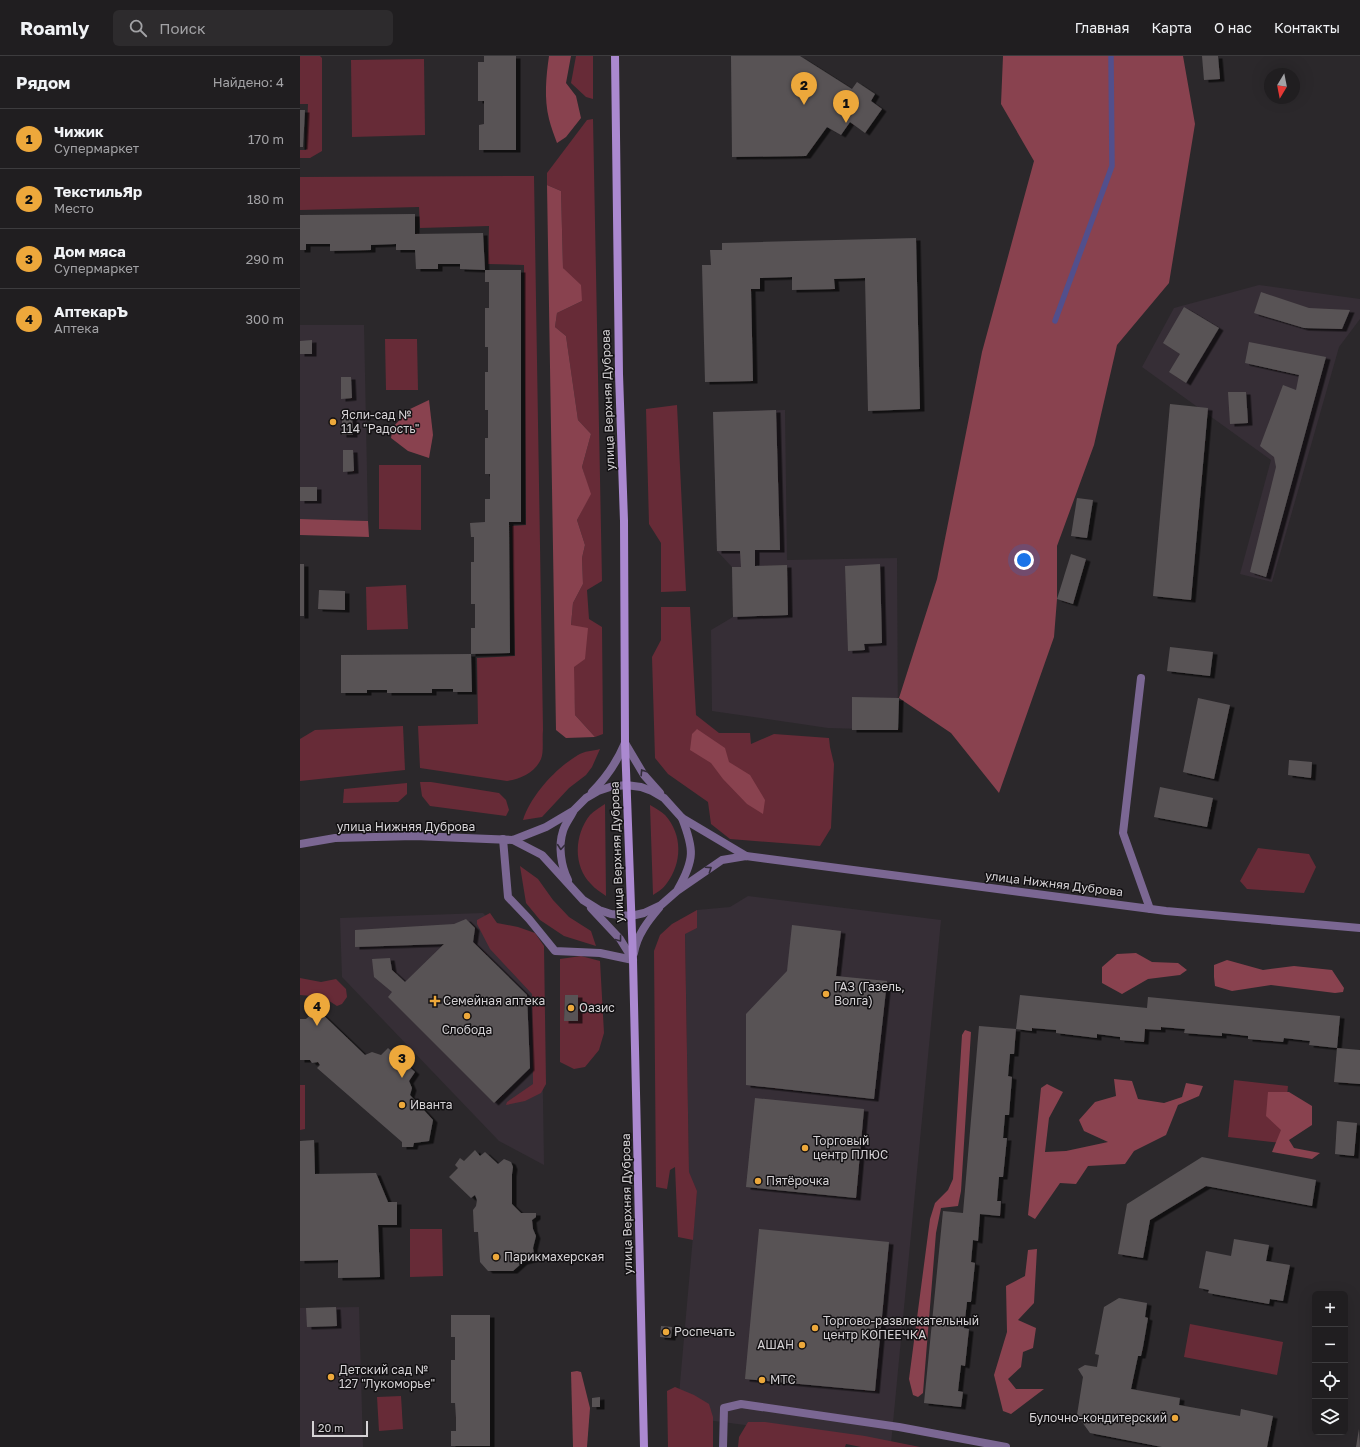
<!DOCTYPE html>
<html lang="ru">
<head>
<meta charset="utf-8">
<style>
  :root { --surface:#201e20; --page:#2d2b2d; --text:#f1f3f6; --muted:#a2a2a5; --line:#3d3c3e; --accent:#eda83b }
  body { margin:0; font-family:"Golos Text",sans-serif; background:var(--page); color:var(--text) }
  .controls { position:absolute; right:12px; bottom:12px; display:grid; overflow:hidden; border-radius:6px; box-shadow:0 4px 16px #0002 }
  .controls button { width:36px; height:36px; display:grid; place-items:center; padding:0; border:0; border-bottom:1px solid var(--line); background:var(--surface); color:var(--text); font:20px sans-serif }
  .compass { position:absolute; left:964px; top:12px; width:36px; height:36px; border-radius:50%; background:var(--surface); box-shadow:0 4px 16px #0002; rotate:190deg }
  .scale { position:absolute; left:12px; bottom:10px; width:56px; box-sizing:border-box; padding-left:4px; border:2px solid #d5d2d5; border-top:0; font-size:11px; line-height:14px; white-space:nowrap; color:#d5d2d5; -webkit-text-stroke:3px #131113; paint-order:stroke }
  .you { position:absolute; left:724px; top:504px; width:14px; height:14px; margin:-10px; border:3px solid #fff; border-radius:50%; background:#1a73e8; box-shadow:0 0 0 6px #1a73e833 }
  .badge { display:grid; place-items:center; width:26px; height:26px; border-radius:50%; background:var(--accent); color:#111; font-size:13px; font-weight:700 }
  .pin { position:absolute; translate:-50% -33px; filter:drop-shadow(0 1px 2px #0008) }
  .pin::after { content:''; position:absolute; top:21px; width:14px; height:12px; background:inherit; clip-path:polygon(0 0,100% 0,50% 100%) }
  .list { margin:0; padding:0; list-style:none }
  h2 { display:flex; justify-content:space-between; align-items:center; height:52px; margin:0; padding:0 16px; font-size:17px }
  h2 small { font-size:13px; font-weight:400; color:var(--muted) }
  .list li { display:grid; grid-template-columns:26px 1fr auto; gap:12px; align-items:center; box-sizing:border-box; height:60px; padding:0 16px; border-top:1px solid var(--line) }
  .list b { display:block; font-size:15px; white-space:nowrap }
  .list p { margin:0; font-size:13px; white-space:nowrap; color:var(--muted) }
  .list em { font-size:13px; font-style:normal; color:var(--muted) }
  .icon { flex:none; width:22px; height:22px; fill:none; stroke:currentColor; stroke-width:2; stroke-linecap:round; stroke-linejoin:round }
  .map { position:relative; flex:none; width:1060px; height:1391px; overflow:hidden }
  header { display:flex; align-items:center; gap:24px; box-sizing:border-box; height:56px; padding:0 20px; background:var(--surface); border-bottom:1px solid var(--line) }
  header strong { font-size:19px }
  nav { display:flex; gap:22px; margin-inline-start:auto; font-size:14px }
  .search { width:280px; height:36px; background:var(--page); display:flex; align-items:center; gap:10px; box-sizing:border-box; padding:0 14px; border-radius:6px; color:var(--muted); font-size:15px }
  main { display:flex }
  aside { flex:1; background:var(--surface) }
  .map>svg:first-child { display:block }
</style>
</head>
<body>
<header>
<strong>Roamly</strong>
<div class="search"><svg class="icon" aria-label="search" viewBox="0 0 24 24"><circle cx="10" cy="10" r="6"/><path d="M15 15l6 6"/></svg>Поиск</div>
<nav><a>Главная</a><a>Карта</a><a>О нас</a><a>Контакты</a></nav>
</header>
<main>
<aside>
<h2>Рядом<small>Найдено: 4</small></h2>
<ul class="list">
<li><span class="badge">1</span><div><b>Чижик</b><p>Супермаркет</p></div><em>170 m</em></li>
<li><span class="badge">2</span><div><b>ТекстильЯр</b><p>Место</p></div><em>180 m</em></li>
<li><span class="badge">3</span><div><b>Дом мяса</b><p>Супермаркет</p></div><em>290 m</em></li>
<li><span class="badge">4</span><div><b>АптекарЪ</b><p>Аптека</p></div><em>300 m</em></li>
</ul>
</aside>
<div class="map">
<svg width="1060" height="1391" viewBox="0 0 1060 1391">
  <defs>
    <filter id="shadow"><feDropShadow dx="4.5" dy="2.5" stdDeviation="0" flood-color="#0009"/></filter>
  </defs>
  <rect width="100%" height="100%" fill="#2b282b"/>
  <g fill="#362e36">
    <polygon points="959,229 1060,243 1060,263 1039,291 972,526 940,518 971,404 842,311 874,252"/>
    <polygon points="0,269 64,269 68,465 0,463"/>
    <polygon points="485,354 487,504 597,502 598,674 528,672 412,655 411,574 433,561 432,511 417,495 413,356"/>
    <polygon points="448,840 641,864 591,1388 384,1361 378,1350 397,1135 389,1117 385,877 397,872 397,854 430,851"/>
    <polygon points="183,857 241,917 244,1109 199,1085 42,921 40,862"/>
    <polygon points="59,1251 63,1391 0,1391 0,1252"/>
  </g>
  <g fill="#672b37" fill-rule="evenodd">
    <polygon points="0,0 20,0 22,2 22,95 10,102 0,102 0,94 6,94 8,48 0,48"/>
    <polygon points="276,0 293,0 293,43 286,41 271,27"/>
    <polygon points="124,3 125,79 52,81 51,4"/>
    <polygon points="293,63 302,525 287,534 289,563 302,571 303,678 295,681 275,659 271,569 273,547 283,528 282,502 285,489 277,464 290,438 282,411 291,378 278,364 266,280 255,271 257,257 282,245 263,212 261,135 247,129 247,117 287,64"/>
    <path d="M234,120L243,674C242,683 244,696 241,703C235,717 220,723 207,725L120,712L118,670L178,668L177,602L215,600L212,470L226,469L224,209L188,208L189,170L120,172L119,151L0,154V121Z"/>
    <polygon points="85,283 117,283 118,334 86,334"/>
    <polygon points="377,349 386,535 361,536 361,487 349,468 346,353"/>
    <polygon points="79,409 121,409 121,474 79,473"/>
    <polygon points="106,529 108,573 67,574 66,531"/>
    <polygon points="361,551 390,551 396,659 419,677 450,677 451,688 474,678 529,682 530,691 534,708 531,772 520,790 430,783 411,768 408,746 368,718 355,702 352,601 361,584"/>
    <polygon points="103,670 105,714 0,725 0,683 15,674"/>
    <path d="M300,693L292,711L286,719L269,732L242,761L223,764C231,739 256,712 278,699C284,695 293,695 300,693Z"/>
    <polygon points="120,726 131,726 199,737 206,744 209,754 206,760 130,750 122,740"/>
    <polygon points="107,727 107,738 98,746 43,747 44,733"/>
    <path d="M305,748L306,840C301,836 295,833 291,828C273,810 274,779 290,759C294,755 300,751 305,748Z"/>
    <path d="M350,749C355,752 361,755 365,759C383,779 382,807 367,827C364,832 358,836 353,839Z"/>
    <polygon points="958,792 1009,798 1016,811 1004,837 947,833 940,825"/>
    <polygon points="220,810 238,823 253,844 269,861 291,875 296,890 264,880 240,864 226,847"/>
    <polygon points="397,854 397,872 385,878 389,1116 397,1135 393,1184 378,1181 375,1111 370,1114 367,1133 356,1131 354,895 360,879 372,868"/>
    <polygon points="190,857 197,867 218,871 235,877 244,890 246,1028 241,1037 225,1045 206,1049 207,1046 233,1028 232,938 190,893 177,868 177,864"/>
    <path d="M281,900L300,905L304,977L299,994L285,1011L274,1013L260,1006V903ZM265,939H278L264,965Z"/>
    <polygon points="0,922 21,926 36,923 46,933 47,941 42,948 37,950 23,941 0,939"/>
    <polygon points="934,1024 988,1030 982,1087 928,1081"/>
    <polygon points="0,1029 5,1029 5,1073 0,1074"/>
    <polygon points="110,1173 142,1173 143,1220 110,1221"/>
    <polygon points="890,1268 983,1286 977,1319 884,1301"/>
    <polygon points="375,1331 394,1339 409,1348 413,1361 413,1391 368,1391 367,1335"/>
    <polygon points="101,1340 103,1373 79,1375 77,1341"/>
    <polygon points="448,1366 465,1366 565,1380 620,1391 561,1391 546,1388 545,1391 438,1391 439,1381"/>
  </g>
  <g fill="#89424f">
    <path d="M249,0H271L266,27L276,40L281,62L266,81L257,87C254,79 251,71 249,63C244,42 246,21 249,0Z"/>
    <polygon points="703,0 883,0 895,68 869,227 817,289 794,389 757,490 757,543 754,581 699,737 651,677 599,642 637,523 682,296 734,105 701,48"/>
    <polygon points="247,129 261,135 263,212 281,229 282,245 257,257 255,271 266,280 278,364 291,378 282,411 291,438 277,464 285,489 282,502 283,528 273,547 271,569 288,572 285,603 274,611 275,659 295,681 266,682 256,674"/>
    <polygon points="129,344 133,379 129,402 108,395 91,382 93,371 110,353"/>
    <polygon points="0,463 68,465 69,481 0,479"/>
    <polygon points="397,673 425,692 429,706 450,719 465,744 463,758 447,748 423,723 411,707 390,694 392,678"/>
    <polygon points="836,897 852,906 878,907 887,914 880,919 848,923 822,938 802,927 802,911 817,898"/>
    <polygon points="927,904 963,914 994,910 1032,914 1044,932 1043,936 1035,937 971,929 932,935 915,930 914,921 914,909"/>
    <polygon points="665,974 671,976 661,1135 658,1150 641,1152 636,1177 623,1337 618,1341 613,1339 609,1323 630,1163 635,1147 648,1134 653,1123 662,979"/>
    <polygon points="814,1023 832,1025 838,1043 864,1047 882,1041 886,1027 903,1030 899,1040 878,1049 866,1079 834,1095 825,1108 788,1110 776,1128 760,1127 735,1163 728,1159 741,1032 747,1028 763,1036 749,1062 745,1096 766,1095 808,1086 784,1075 779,1064 795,1046 816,1040"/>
    <polygon points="968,1036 989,1036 1012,1050 1012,1069 989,1084 994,1092 1020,1097 1012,1103 972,1096 981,1074 966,1060"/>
    <polygon points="737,1193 734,1247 718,1264 736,1272 733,1292 723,1296 721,1311 708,1323 716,1333 744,1333 711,1358 703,1355 694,1319 707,1276 706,1230 725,1220 728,1194"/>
    <polygon points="277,1315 281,1316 290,1352 287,1391 273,1391 271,1316"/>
  </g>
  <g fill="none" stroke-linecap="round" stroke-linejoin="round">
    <polyline stroke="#524f8c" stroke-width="5.5" points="755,265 812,110 811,0"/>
  </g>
  <g fill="#585355" filter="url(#shadow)">
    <polygon points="184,0 216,0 216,94 179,94 179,69 184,68 184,45 178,45 178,6 184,6"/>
    <polygon points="431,0 500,0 552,33 557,26 575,38 571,45 582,53 565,77 550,66 541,79 527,71 506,100 432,101"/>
    <polygon points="902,0 918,0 920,23 904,24"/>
    <polygon points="0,54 5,54 3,91 0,91"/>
    <polygon points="115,158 115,178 183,177 185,214 160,213 160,208 138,208 138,213 116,213 115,194 96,194 96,188 71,189 71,194 30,195 30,188 6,188 6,194 0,194 0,159"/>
    <polygon points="616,182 620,353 568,355 565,222 534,223 535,233 492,234 492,221 460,222 460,233 451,233 453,325 405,326 402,209 411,209 410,194 422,194 422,187"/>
    <polygon points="185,214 221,214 221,466 209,466 210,597 171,598 171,572 175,572 175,548 171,548 171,506 174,506 174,481 171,481 170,467 185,466 185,443 190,443 190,418 185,418 185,382 188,382 188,354 185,354 185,316 188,316 188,291 185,291 185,252 189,252 189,226 185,226"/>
    <polygon points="961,236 1009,252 1050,254 1042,273 1004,272 954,257"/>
    <polygon points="884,251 919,272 886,327 869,316 880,298 863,287"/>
    <polygon points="12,284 12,298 0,298 0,285"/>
    <polygon points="949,286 1026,301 966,521 950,516 976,411 974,401 960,390 983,329 996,334 999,319 945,307"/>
    <polygon points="41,321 51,321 52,342 41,343"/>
    <polygon points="928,336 946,336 948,367 930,368"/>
    <polygon points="870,348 908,352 891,544 853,540"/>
    <polygon points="476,354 480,494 455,494 455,510 487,509 488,559 433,561 432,511 441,511 440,495 417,495 413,356"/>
    <polygon points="52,358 53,379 42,379 42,359"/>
    <polygon points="43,394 53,394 54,415 43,416"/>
    <rect x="0" y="431" width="17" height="14"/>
    <polygon points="777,442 793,444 787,482 771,480"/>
    <polygon points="771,498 786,503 773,548 757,543"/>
    <rect x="0" y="508" width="4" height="52"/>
    <polygon points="580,508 582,587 564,588 565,594 548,595 545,510"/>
    <polygon points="19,534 45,535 45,554 18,553"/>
    <polygon points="870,591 913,596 910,620 867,615"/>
    <polygon points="171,598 172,636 153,636 153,633 132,633 132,637 87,637 87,634 67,634 67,637 41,637 41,599"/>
    <polygon points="552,641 599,642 598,674 552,674"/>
    <polygon points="898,642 930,649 914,723 883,716"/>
    <polygon points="989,704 1012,706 1011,722 988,719"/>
    <polygon points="860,731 913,742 907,771 854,761"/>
    <polygon points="166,863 175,872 173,886 227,939 230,1012 194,1047 88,941 92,936 74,921 72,903 90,902 92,914 105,926 144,888 55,891 55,874 154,868"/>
    <polygon points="492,869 541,875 536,920 587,925 574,1043 446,1029 446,958 487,915"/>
    <polygon points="265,939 278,939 278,965 264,965"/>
    <polygon points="720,939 847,952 848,941 1040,960 1037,992 1009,989 1010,985 984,982 983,986 948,983 948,980 922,977 922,980 884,977 885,973 861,971 861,974 845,973 844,986 820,984 820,981 797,978 797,982 756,977 756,974 732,972 732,975 716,973 714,998 710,998 708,1020 712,1021 709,1059 705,1059 703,1082 707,1082 703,1121 699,1121 697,1145 701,1145 700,1160 680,1158 678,1185 673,1184 671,1206 675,1207 671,1246 667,1246 664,1272 669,1273 665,1310 661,1309 658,1335 663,1336 661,1351 624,1347 643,1155 663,1157 679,970 716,973"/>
    <polygon points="17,953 65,999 72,996 81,999 88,992 115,1016 109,1025 112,1032 110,1039 133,1064 129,1085 114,1087 113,1091 102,1091 102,1086 17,1012 20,1009 18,1006 12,1007 10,1004 0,1004 0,963 6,963"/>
    <polygon points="1037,992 1060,994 1060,1028 1034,1026"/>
    <polygon points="455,1042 564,1053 556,1142 446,1131"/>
    <polygon points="1037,1065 1057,1067 1054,1100 1035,1098"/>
    <polygon points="14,1084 15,1118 76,1117 88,1146 97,1146 97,1169 78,1169 80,1221 38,1222 38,1204 0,1205 0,1085"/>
    <polygon points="175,1094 180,1100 185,1096 198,1108 204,1103 211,1106 213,1111 212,1118 212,1148 221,1157 236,1157 236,1161 232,1164 233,1173 236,1180 233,1192 235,1203 223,1206 213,1215 188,1215 180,1206 178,1176 174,1176 173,1154 176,1150 177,1144 175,1139 171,1142 149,1121 158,1112 155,1109 160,1102 164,1105"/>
    <polygon points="902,1101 1016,1124 1012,1150 906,1130 850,1164 843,1202 818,1198 827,1148"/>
    <polygon points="459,1173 589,1186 575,1335 445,1323"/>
    <polygon points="934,1183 969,1189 966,1205 990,1209 983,1245 970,1243 969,1248 908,1237 909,1234 899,1232 906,1195 931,1200"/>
    <polygon points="819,1242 847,1247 845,1261 848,1262 843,1291 841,1300 838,1300 831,1333 880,1342 879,1349 940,1360 941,1353 973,1360 967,1391 862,1391 790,1377 777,1359 783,1321 778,1313 785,1309 797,1311 799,1299 795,1298 804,1251"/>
    <polygon points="36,1251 37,1270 7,1271 6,1252"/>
    <polygon points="151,1259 190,1259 190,1390 151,1390 151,1375 156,1375 156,1362 155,1347 151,1347 151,1304 155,1304 155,1281 151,1281"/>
    <polygon points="361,1270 372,1271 371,1282 360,1281"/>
    <polygon points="300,1341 300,1351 292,1351 292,1342"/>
    <polygon points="1059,1373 1060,1391 1056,1391"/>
  </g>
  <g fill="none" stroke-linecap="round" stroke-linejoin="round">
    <g stroke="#7b6793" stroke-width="8">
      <polyline points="841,622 823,777 850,853"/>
      <polyline points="203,783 208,841 229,863 255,895 300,897 333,904"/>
    </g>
    <polyline stroke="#7b6793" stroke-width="8" points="423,1391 424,1352 441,1348 599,1371 706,1391"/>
    <g stroke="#7b6793" stroke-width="8">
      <polyline points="325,687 344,719 360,737"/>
      <path d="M292,736C307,721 317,706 325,687"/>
      <polyline points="213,784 242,799 283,844 299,854 311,858 331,860 344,857 361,849 377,835 422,804 446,800 866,855 1060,872"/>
      <polyline points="0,788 35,782 115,780 213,784 246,771 273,755 286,742 298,735 310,731 326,729 341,731 352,735 364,742 382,762 446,800"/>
      <path d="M268,824C261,810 258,790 263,775C265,768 270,762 273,756"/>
      <path d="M378,833C395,803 394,793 382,762"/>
      <polyline points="291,852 320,883 333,904"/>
      <path d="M334,897C337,879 348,865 359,852"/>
    </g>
    <polyline stroke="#ab89d0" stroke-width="8" points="315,0 319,318 324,465 325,687 333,904 344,1391"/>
  </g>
  <defs><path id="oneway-chevron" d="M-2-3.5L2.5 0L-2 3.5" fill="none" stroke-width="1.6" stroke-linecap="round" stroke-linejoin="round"/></defs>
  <g stroke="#322b39">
    <use href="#oneway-chevron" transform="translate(343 716) rotate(-123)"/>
    <use href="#oneway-chevron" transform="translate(261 791) rotate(95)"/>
    <use href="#oneway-chevron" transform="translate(409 813) rotate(-34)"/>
    <use href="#oneway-chevron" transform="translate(319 883) rotate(53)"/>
  </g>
  <g fill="#eda83b" stroke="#131113" stroke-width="1.5">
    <circle cx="33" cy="366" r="4"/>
    <circle cx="526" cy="938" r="4"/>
    <path d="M133 939h4v4h4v4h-4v4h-4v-4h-4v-4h4z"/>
    <circle cx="271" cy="952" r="4"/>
    <circle cx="167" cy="960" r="4"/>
    <circle cx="102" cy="1049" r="4"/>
    <circle cx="505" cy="1092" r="4"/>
    <circle cx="458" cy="1125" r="4"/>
    <circle cx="196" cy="1201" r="4"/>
    <circle cx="515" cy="1272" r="4"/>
    <circle cx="366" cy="1276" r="4"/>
    <circle cx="502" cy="1289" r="4"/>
    <circle cx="31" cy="1321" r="4"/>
    <circle cx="462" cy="1324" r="4"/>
    <circle cx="875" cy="1362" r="4"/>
  </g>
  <g text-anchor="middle" stroke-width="3" stroke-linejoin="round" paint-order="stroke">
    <g font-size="12" fill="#d5d2d5" stroke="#131113">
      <text transform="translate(308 344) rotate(-92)" y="4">улица Верхняя Дуброва</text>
      <text x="106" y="775">улица Нижняя Дуброва</text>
      <text transform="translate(317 796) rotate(-92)" y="4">улица Верхняя Дуброва</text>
      <text transform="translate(754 828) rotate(7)" y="4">улица Нижняя Дуброва</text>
      <text transform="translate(327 1148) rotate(-91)" y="4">улица Верхняя Дуброва</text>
    </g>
    <g font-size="12" fill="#d5d2d5" stroke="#131113" text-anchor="start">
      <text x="41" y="363">Ясли-сад №<tspan x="41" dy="14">114 "Радость"</tspan></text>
      <text x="534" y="935">ГАЗ (Газель,<tspan x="534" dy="14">Волга)</tspan></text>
      <text x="143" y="949">Семейная аптека</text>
      <text x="279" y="956">Оазис</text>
      <text x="167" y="978" text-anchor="middle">Слобода</text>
      <text x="110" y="1053">Иванта</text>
      <text x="513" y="1089">Торговый<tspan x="513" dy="14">центр ПЛЮС</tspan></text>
      <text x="466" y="1129">Пятёрочка</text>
      <text x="204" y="1205">Парикмахерская</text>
      <text x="523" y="1269">Торгово-развлекательный<tspan x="523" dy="14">центр КОПЕЕЧКА</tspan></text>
      <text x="374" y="1280">Роспечать</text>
      <text x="494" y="1293" text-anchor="end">АШАН</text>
      <text x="39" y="1318">Детский сад №<tspan x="39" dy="14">127 "Лукоморье"</tspan></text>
      <text x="470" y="1328">МТС</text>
      <text x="867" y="1366" text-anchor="end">Булочно-кондитерский</text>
    </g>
  </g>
</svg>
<div class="controls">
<button>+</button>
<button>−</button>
<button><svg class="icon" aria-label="locate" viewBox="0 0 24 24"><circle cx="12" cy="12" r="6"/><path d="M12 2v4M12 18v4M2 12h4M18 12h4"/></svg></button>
<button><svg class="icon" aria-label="layers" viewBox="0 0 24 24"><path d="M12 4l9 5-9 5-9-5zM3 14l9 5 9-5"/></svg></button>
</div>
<svg class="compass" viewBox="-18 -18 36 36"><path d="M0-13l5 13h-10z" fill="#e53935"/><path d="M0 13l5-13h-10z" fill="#a2a2a5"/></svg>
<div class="scale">20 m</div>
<div class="you"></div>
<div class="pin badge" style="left:546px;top:67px">1</div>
<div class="pin badge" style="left:504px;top:49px">2</div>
<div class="pin badge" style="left:102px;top:1022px">3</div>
<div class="pin badge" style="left:17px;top:970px">4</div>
</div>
</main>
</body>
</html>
